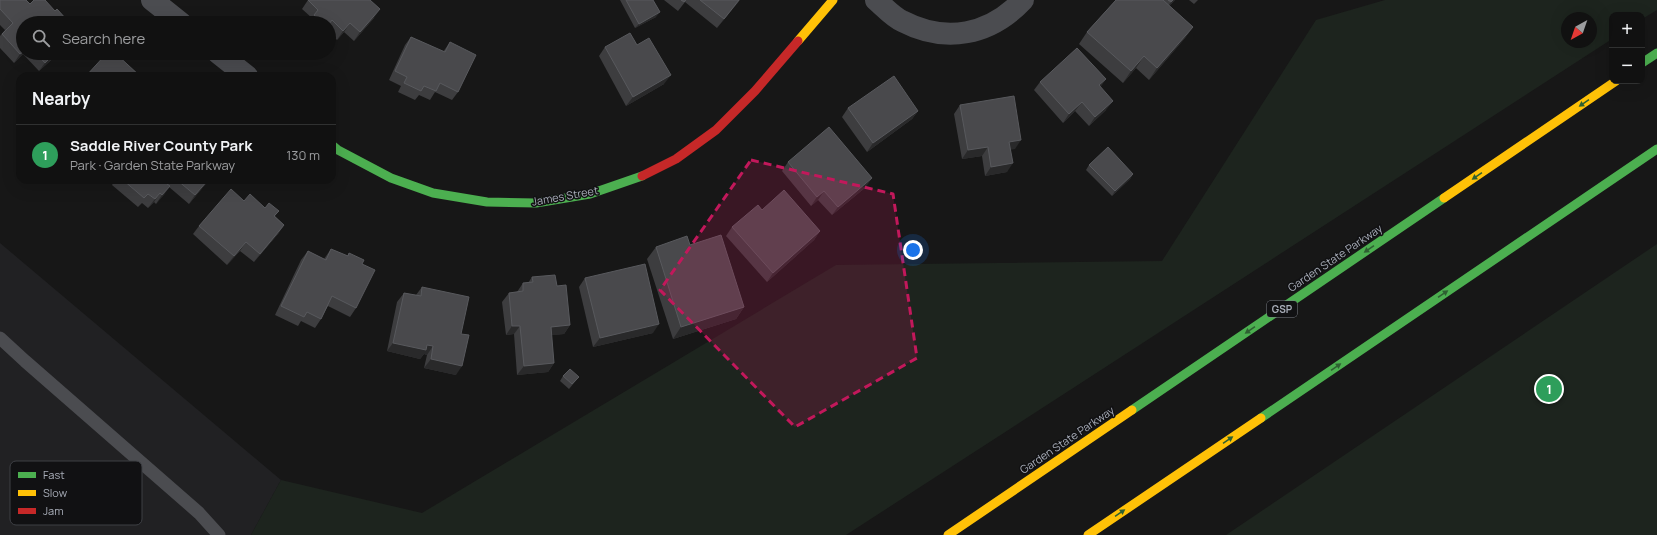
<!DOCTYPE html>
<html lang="en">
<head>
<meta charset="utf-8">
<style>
  :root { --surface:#111; --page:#1e1f1f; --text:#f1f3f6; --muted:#9c9d9f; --line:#303131; --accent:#757880 }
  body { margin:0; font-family:Manrope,sans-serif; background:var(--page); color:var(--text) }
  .controls { position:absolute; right:12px; top:12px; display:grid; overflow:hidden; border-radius:8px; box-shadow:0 4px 16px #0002 }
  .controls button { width:36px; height:36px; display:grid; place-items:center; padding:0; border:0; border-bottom:1px solid var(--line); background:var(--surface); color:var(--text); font:20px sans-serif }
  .compass { position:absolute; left:1561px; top:12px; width:36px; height:36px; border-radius:50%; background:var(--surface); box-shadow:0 4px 16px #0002; rotate:220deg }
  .you { position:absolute; left:913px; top:250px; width:14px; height:14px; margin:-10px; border:3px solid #fff; border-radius:50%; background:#1a73e8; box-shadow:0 0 0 6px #1a73e833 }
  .badge { display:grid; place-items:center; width:26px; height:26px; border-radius:50%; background:var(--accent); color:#fff; font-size:13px; font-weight:700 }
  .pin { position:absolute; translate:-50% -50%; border:2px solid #fff; box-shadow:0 1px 4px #0006 }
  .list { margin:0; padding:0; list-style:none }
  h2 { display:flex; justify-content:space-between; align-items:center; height:52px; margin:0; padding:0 16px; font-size:17px }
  h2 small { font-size:13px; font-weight:400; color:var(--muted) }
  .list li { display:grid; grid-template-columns:26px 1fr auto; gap:12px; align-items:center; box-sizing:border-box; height:60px; padding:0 16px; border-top:1px solid var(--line) }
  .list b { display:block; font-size:15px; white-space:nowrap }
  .list p { margin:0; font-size:13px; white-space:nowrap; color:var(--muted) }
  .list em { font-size:13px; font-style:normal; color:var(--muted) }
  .icon { flex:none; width:22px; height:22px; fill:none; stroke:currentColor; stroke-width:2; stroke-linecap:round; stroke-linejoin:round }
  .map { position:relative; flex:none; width:1657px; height:535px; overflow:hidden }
  .search { position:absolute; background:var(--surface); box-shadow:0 4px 16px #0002; left:16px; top:16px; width:320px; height:44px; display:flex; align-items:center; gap:10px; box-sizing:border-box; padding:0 14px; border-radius:22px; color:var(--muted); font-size:15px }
  .panel { position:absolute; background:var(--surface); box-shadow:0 4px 16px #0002; left:16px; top:72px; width:320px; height:112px; border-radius:12px }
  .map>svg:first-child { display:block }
</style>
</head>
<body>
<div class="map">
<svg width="1657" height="535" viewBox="0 0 1657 535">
  <rect width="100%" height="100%" fill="#171717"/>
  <polygon fill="#212123" points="0,243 281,480 251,535 0,535"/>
  <g fill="#1d241e" fill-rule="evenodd">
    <path d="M1385,0H1657V10L1642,19V15H1612V39L846,535H251L281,480L422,513L836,265L1162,261L1316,20ZM1567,18H1591V42H1567Z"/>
    <polygon points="1657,244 1657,535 1226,535"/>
  </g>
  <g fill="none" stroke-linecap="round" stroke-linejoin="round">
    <polyline stroke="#4b4c50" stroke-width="13" points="0,338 25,361 199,513 219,535"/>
    <g stroke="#4b4c50" stroke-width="22">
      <polyline points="152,0 181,23"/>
      <path d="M876,0C884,7 893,17 902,21C946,44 990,35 1023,0"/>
      <polyline points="218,53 247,76"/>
    </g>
    <g stroke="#4caf50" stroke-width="9">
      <polyline points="1642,63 1657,53"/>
      <polyline points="332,145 338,150 391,178 433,193 487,202 536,203 590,194 642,176"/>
      <polyline points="1132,410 1444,198"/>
      <polyline points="1261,418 1657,149"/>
    </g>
    <g stroke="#ffc107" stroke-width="9">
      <polyline points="798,41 833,0"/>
      <polyline points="1444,198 1616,81"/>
      <polyline points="948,535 1132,410"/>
      <polyline points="1088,535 1261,418"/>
    </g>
    <polyline stroke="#c62828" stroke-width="9" points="642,176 676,159 716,130 755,91 798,41"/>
  </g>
  <g fill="#3d3d3f">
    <polygon points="0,0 30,4 67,20 23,23 23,53 59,53 39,71 23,54 14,63 0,48 0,36 5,30 0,25"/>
    <polygon points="308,0 374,18 354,41 344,32 337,40 329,32 329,23 308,23 312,18 302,9"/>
    <polygon points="620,0 653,0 656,17 635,28"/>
    <polygon points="664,0 740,0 717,28 685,2 678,11"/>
    <polygon points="1116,0 1175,0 1169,6 1193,27 1185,38 1149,80 1136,68 1123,83 1079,44 1087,32"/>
    <polygon points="1189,0 1198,0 1194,4"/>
    <polygon points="411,37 443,52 450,42 458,92 452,100 435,92 430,100 419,95 415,100 398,92 401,86 389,80 405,45"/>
    <polygon points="637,45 664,84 626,106 599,56 605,47"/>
    <polygon points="1040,82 1100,87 1106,110 1089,126 1075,111 1063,123 1034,90"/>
    <polygon points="960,105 1015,149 1011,149 1007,172 985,176 982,156 962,159 954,114"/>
    <polygon points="848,108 918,111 912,119 867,152 842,117"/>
    <polygon points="788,162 866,187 832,215 818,200 811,206 782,171"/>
    <polygon points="1089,165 1133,174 1130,179 1112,196 1086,170"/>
    <polygon points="115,180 209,180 189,204 169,187 156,204 154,202 148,208 142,203 138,207 112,185"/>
    <polygon points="244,201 265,208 279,211 275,216 284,225 278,234 254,262 240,251 227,265 193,234 199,226"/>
    <polygon points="762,210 820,231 814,240 767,282 726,236 732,227"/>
    <polygon points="690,245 744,307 736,319 673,339 647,259 656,247"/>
    <polygon points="331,249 347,256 349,253 362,264 356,308 350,317 328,306 321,319 315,328 301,321 298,326 275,315 301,260 308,251 324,259"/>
    <polygon points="532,277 557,286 570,325 564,334 551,335 554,363 548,372 517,375 514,334 506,335 502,302 509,293 517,292 523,283 528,283"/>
    <polygon points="585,278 653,333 593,347 579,287"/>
    <polygon points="422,287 461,334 456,375 424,368 427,355 424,354 420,359 387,351 397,302 404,293 416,295"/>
    <polygon points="563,376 579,377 569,389 560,381"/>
  </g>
  <g fill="#29292a">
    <polygon points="739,0 740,0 717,28 724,19"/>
    <polygon points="1173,0 1175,0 1164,11 1171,2"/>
    <polygon points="380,9 374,18 354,41 360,32"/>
    <polygon points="660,12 656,17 635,28 639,24"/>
    <polygon points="350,23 344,32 337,40 343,31"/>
    <polygon points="1193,27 1185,38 1149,80 1157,68"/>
    <polygon points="23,52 23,53 24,53 14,63 20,54"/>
    <polygon points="55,53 59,53 39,71 45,63"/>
    <polygon points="1144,56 1136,68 1123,83 1131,71"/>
    <polygon points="671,75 664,84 626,106 633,97"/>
    <polygon points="1106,79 1100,88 1099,85"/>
    <polygon points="1113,101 1106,110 1089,126 1095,117"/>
    <polygon points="1082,102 1075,111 1063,123 1069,114"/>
    <polygon points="918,111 912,119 867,152 873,143"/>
    <polygon points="1021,140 1015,149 1003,151 1009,142"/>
    <polygon points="988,147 982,156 962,159 968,150"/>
    <polygon points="1013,163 1007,172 985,176 991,167"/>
    <polygon points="1133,174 1130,179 1112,196 1115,191"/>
    <polygon points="872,178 866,187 832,215 838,207"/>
    <polygon points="208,180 209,180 189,204 195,195"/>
    <polygon points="170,186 164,195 156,204 162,195"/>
    <polygon points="824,191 818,200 811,206 817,197"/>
    <polygon points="160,193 154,202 148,208 155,199"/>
    <polygon points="284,225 278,234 254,262 260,254"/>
    <polygon points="820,231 814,240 767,282 773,273"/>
    <polygon points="246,242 240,251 227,265 234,256"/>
    <polygon points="744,307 736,319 673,339 681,327"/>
    <polygon points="659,324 653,333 593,347 600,338"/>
    <polygon points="570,325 564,334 544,336 551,327"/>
    <polygon points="512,326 520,326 514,334 506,335"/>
    <polygon points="393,343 427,345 433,346 427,355 424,354 420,359 387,351"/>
    <polygon points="431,359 462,366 456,375 424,368"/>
    <polygon points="554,363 548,372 517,375 524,366"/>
  </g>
  <g fill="#49494c" stroke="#58595d">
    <polygon points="0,0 26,0 30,4 34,0 45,0 55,11 57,9 67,20 65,22 65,23 23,23 23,52 20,54 2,34 13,23 0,9"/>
    <polygon points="308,0 370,0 380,9 360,32 350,23 343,31 332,20 329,24 329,23 323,23 314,15 318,10"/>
    <polygon points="626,0 653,0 660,12 639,24"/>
    <polygon points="681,0 686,0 684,2"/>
    <polygon points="700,0 739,0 724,19"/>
    <polygon points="1116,0 1163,0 1193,27 1157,68 1144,56 1131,71 1087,32"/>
    <polygon points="1168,0 1173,0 1171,2"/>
    <polygon points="630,33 637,45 649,38 671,75 633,97 605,47"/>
    <polygon points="411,37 445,52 450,42 476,55 458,92 440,83 436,91 424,86 421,91 404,83 407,77 395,71"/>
    <polygon points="1077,48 1106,79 1099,85 1113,101 1095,117 1082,102 1069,114 1040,82"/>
    <polygon points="36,53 55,53 45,63"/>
    <polygon points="107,53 115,53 140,76 86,76"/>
    <polygon points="894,76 918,111 873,143 848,108"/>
    <polygon points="1014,96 1021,140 1009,142 1013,163 991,167 988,147 968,150 960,105"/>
    <polygon points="829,127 872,178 838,207 824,191 817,197 788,162"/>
    <polygon points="1108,147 1133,174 1115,191 1089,165"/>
    <polygon points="123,180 171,180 167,184 170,186 162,195 160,193 155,199 148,194 144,198"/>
    <polygon points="177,180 208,180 195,195"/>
    <polygon points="231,189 244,201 250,194 265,208 269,203 279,211 274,216 284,225 260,254 246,242 234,256 199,226"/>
    <polygon points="784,190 820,231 773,273 732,227 758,205 762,210"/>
    <polygon points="721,235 744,307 681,327 656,247 687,236 690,245"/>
    <polygon points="331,249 348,256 349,253 364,260 362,264 375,270 356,308 332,296 321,319 307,312 304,317 281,306 308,251 326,260"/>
    <polygon points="645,264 659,324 600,338 585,278"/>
    <polygon points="555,275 557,286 566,285 570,325 551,327 554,363 524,366 520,326 512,326 509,293 523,291 523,283 533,282 532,277"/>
    <polygon points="422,287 469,297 461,334 469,335 462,366 431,359 433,346 427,345 426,350 393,343 404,293 421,296"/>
    <polygon points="570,369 579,377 572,384 563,376"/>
  </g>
  <defs><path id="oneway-solid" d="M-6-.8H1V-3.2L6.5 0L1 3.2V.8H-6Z"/></defs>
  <g fill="#2e6032">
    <use href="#oneway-solid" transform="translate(1584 103) rotate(146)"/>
    <use href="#oneway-solid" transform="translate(1477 176) rotate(146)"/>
    <use href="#oneway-solid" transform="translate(1369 249) rotate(146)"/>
    <use href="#oneway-solid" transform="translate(1443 294) rotate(-34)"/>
    <use href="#oneway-solid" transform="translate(1250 330) rotate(146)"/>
    <use href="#oneway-solid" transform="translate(1336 367) rotate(-34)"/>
    <use href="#oneway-solid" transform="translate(1228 440) rotate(-34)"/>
    <use href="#oneway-solid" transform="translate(1120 513) rotate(-34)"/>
  </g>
  <path fill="#c2185b" fill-opacity="0.2" stroke="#c2185b" stroke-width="3" stroke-dasharray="8 5" stroke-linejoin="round" d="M751,160L893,194L917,358L795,427L660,290Z"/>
  <g text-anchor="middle" stroke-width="3" stroke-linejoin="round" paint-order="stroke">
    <rect fill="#111113" stroke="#7b7e86" stroke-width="1" x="1267" y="301" width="30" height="16" rx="3"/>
    <g font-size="10" font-weight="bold" fill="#a8adb8">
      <text x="1282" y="313">GSP</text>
    </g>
    <g font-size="11" fill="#a8adb8" stroke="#111113">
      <text transform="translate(565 196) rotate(-10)" y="4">James Street</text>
      <text transform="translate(1335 258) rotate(-34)" y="4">Garden State Parkway</text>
      <text transform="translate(1067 440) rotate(-34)" y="4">Garden State Parkway</text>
    </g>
  </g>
  <rect x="10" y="461" width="132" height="64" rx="6" fill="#111113" stroke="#3e4045" stroke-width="1"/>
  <rect x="18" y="472" width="18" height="6" fill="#4caf50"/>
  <rect x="18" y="490" width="18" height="6" fill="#ffc107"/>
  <rect x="18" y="508" width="18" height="6" fill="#c62828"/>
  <g font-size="11" fill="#a8adb8">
    <text x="43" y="479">Fast</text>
    <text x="43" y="497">Slow</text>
    <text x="43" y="515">Jam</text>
  </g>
</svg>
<div class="controls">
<button>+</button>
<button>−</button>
</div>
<svg class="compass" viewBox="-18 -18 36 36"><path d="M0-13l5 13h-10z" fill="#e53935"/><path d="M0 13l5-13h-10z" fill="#9c9d9f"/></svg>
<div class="you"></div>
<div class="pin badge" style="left:1549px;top:389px;background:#2e9e5b">1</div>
<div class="search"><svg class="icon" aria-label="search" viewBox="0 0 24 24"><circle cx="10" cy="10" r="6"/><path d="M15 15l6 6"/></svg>Search here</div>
<section class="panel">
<h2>Nearby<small></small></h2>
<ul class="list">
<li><span class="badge" style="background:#2e9e5b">1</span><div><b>Saddle River County Park</b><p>Park · Garden State Parkway</p></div><em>130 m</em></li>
</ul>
</section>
</div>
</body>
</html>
